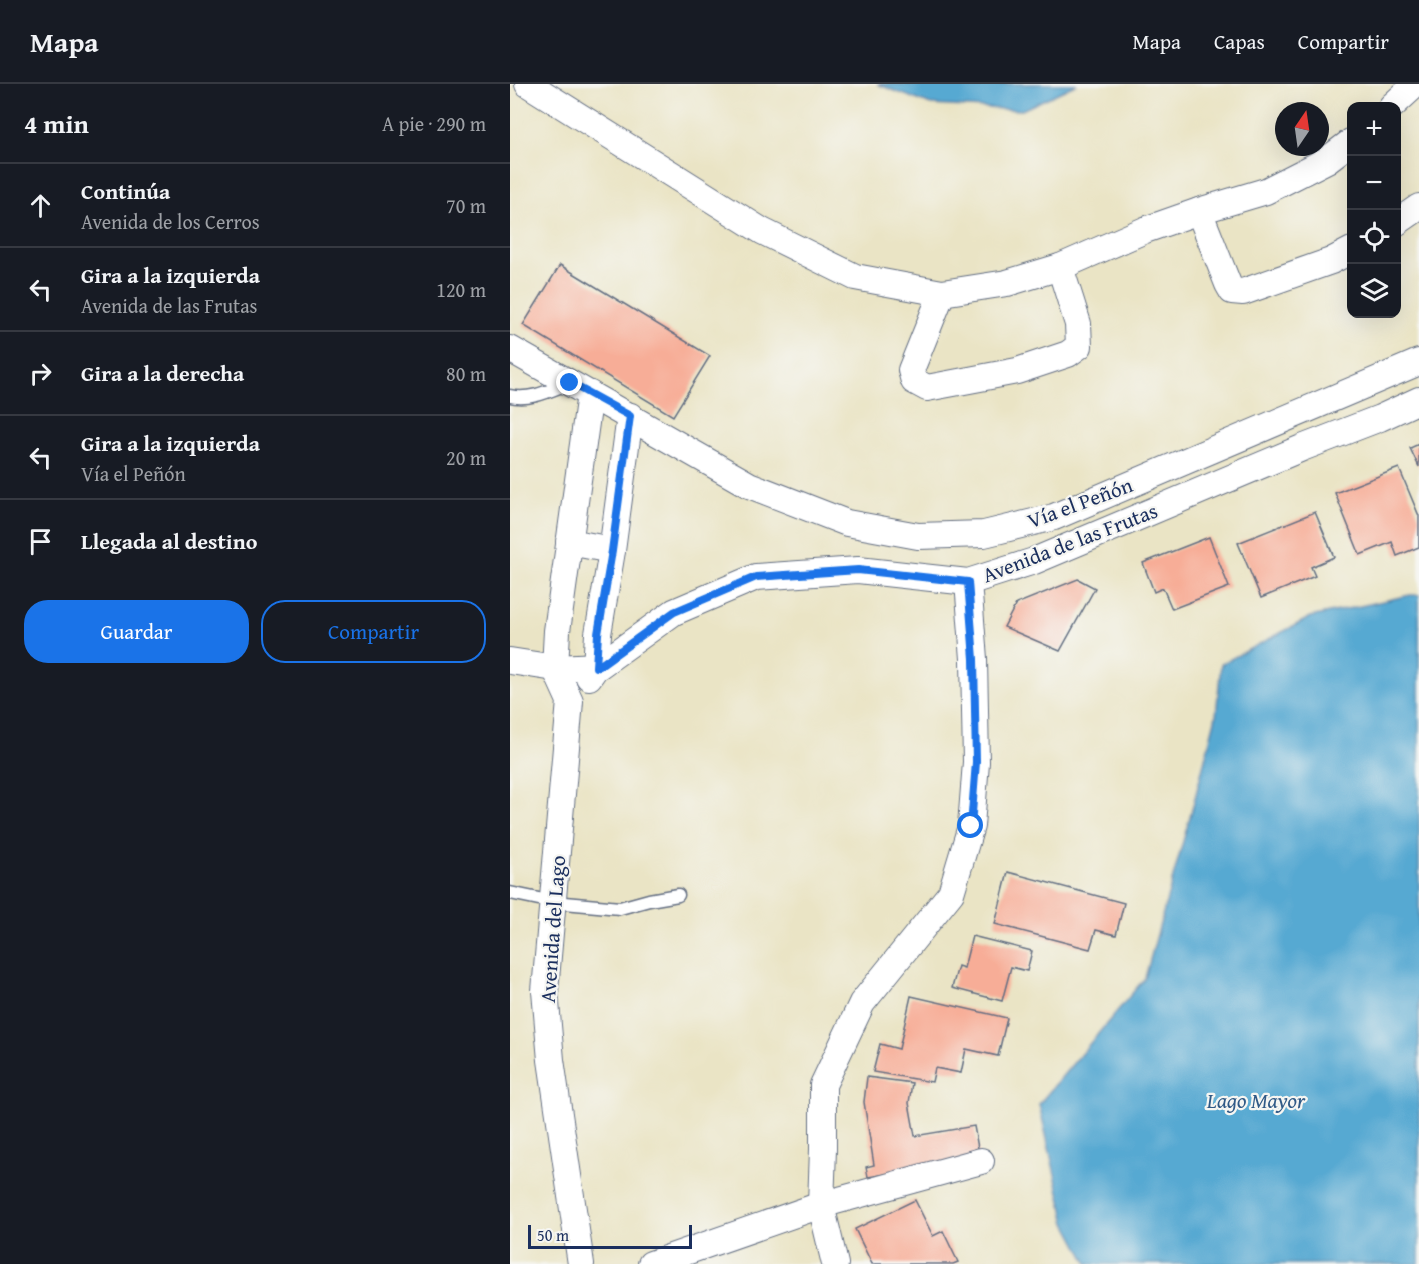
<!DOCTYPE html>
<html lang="es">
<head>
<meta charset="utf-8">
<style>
  :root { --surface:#171b24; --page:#20242c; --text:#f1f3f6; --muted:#9ea1a6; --line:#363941; --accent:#1a73e8 }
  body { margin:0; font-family:"Gentium Book Plus",serif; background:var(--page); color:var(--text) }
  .controls { position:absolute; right:18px; top:18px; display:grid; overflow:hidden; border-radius:12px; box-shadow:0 6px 24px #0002 }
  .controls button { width:54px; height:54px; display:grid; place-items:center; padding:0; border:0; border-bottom:2px solid var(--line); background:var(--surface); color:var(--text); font:30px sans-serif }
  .compass { position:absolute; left:765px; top:18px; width:54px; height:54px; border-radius:50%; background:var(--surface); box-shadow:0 6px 24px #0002; rotate:13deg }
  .scale { position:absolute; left:18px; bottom:15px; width:164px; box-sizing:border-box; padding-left:6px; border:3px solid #1b2f5e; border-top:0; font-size:16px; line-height:21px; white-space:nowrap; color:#1b2f5e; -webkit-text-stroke:4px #f6f6f2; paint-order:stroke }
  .stop { position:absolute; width:18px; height:18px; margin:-14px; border:4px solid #1a73e8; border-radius:50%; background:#fff }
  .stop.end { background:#1a73e8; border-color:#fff; box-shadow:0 2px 6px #0008 }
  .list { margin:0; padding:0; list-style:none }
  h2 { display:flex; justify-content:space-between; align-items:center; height:78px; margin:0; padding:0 24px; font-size:26px }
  h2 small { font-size:20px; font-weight:400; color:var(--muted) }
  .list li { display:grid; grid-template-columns:39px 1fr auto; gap:18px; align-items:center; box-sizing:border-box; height:84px; padding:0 24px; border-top:2px solid var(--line) }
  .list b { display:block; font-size:22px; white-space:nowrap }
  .list p { margin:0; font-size:20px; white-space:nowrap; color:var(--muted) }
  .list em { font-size:20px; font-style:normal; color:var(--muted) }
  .actions { display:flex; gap:12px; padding:18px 24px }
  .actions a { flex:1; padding:14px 0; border:2px solid var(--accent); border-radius:24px; text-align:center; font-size:21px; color:var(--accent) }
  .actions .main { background:var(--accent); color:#fff }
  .icon { flex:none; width:33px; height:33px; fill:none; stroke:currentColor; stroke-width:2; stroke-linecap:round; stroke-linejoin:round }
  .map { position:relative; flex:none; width:909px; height:1180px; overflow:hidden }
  header { display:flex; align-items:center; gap:36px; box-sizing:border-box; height:84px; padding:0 30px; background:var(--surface); border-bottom:2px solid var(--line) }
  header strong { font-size:28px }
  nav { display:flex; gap:33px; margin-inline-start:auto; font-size:21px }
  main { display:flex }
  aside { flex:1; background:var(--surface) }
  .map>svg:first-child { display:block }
</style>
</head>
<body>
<header>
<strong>Mapa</strong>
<nav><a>Mapa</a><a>Capas</a><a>Compartir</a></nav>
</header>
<main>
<aside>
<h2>4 min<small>A pie · 290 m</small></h2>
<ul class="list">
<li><svg class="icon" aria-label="ahead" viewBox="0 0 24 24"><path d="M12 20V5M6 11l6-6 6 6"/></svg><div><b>Continúa</b><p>Avenida de los Cerros</p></div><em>70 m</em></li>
<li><svg class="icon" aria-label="left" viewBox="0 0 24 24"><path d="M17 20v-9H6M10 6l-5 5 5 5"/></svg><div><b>Gira a la izquierda</b><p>Avenida de las Frutas</p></div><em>120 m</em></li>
<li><svg class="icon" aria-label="right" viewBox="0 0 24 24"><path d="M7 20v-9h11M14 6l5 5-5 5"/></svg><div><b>Gira a la derecha</b></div><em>80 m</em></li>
<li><svg class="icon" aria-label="left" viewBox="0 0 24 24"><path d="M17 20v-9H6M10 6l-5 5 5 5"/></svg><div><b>Gira a la izquierda</b><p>Vía el Peñón</p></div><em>20 m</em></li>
<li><svg class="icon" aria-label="arrive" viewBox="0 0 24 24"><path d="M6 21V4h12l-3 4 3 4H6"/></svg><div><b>Llegada al destino</b></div></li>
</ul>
<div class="actions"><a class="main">Guardar</a><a>Compartir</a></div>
</aside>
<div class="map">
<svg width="909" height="1180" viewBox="0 0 909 1180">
  <rect width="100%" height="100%" fill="#f6f6f2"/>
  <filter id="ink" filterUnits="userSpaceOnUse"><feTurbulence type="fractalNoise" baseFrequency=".0167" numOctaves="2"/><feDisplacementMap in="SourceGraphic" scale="12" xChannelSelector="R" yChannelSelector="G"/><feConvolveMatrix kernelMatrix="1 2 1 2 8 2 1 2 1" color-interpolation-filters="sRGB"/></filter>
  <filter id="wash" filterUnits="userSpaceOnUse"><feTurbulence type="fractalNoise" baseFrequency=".008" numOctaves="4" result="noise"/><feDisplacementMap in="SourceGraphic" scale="24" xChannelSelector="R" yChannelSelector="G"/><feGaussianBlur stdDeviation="1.35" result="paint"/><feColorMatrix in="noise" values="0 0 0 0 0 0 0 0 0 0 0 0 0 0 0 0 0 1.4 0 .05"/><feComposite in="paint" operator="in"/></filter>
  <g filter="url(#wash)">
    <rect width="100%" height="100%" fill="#eae4c5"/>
    <g fill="#57a9d2" stroke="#396c98" stroke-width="1.5">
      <polygon points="367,0 567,0 512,26 421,21"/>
      <polygon points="900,511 909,511 909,1180 578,1180 556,1139 529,1020 635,894 684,718 706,632 711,580 801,533"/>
    </g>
    <g id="blocks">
      <g fill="#f7ad97">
        <polygon points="50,181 200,272 163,332 13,241"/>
        <polygon points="909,360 909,383 900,364"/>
        <polygon points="889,384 909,432 909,463 887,472 882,458 850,471 825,409"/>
        <polygon points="805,428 824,473 801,483 805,492 751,514 728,459"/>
        <polygon points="699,453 719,503 662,525 653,504 644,508 633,479"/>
        <polygon points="568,495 585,504 550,567 494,543 506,520"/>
        <polygon points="498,788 614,819 606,851 586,846 580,865 485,840"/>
        <polygon points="462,852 522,867 517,887 501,883 492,917 442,904 448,882 454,884"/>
        <polygon points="401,912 497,934 488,972 456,965 451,989 425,984 422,998 363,988 370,960 389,965"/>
        <polygon points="357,993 402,999 399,1019 405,1052 464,1042 470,1075 358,1093 356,1083 364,1081 354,1018"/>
        <polygon points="405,1116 423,1152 433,1147 448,1178 443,1180 362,1180 345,1145"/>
      </g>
    </g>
  </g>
  <g filter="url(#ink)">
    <use href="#blocks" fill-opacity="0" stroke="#636e82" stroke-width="1.5"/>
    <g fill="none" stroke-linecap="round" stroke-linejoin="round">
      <g stroke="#636e82" stroke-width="15">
        <g id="service">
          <path d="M0,312C20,317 41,306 59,299"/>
          <polyline points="0,809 43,818 110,824 139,816 168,811"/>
        </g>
      </g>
      <g stroke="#636e82" stroke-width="28">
        <g id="minor">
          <polyline points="18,0 252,147 345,193 432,209 497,199 550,183 635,146 689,127 756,107 817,76 842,57"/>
          <polyline points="882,22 906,0"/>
          <polyline points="689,127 718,200 722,207 733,208 821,177 842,166"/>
          <polyline points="886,139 909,123"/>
          <polyline points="432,209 401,286 404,297 417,304 507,287 558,270 569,262 568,240 550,183"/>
          <polyline points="0,265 239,401 337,439 408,452 474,450 544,433 909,278"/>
          <polyline points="59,458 102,466"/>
          <polyline points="0,577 45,584 89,582 164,528 246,493 348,486 458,498 524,477 792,364 870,334 909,316"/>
          <polyline points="79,593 86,583 88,550 102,467 120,332"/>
          <polyline points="71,1180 41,976 35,907 60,617 45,584 47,547 80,310"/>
          <polyline points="141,1180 311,1121 471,1077"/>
          <polyline points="325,1180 311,1121 313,1065 313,1001 352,919 441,809 461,742 466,678 464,575 458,498"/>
        </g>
      </g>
      <use href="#service" stroke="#fff" stroke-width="12"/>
      <use href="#minor" stroke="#fff" stroke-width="26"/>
    </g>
  </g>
  <g fill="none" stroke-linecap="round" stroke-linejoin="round" filter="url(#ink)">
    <polyline stroke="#1a73e8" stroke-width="8" points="60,299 120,332 102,467 88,550 86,583 89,582 164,528 246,493 348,486 458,498 464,575 466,678 461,742"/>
  </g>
  <g text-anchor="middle" stroke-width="4.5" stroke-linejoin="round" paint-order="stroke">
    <g font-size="21" fill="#1b2f5e" stroke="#f6f6f2">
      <text transform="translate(570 419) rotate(-20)" y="7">Vía el Peñón</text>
      <text transform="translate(560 459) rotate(-21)" y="7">Avenida de las Frutas</text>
      <text transform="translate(43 845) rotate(-86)" y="7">Avenida del Lago</text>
    </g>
    <g font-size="22" font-style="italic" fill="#305a87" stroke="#f6f6f2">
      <text x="746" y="1024">Lago Mayor</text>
    </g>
  </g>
</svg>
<div class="controls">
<button>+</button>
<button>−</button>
<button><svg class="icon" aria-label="locate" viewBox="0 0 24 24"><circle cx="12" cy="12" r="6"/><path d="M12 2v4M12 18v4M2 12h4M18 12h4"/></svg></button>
<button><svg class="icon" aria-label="layers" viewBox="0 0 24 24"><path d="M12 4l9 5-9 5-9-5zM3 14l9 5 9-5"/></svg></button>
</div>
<svg class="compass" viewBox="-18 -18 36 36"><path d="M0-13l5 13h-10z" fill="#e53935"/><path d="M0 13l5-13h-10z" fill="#9ea1a6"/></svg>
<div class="scale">50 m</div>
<div class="stop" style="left:461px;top:742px"></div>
<div class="stop end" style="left:60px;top:299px"></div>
</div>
</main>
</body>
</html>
